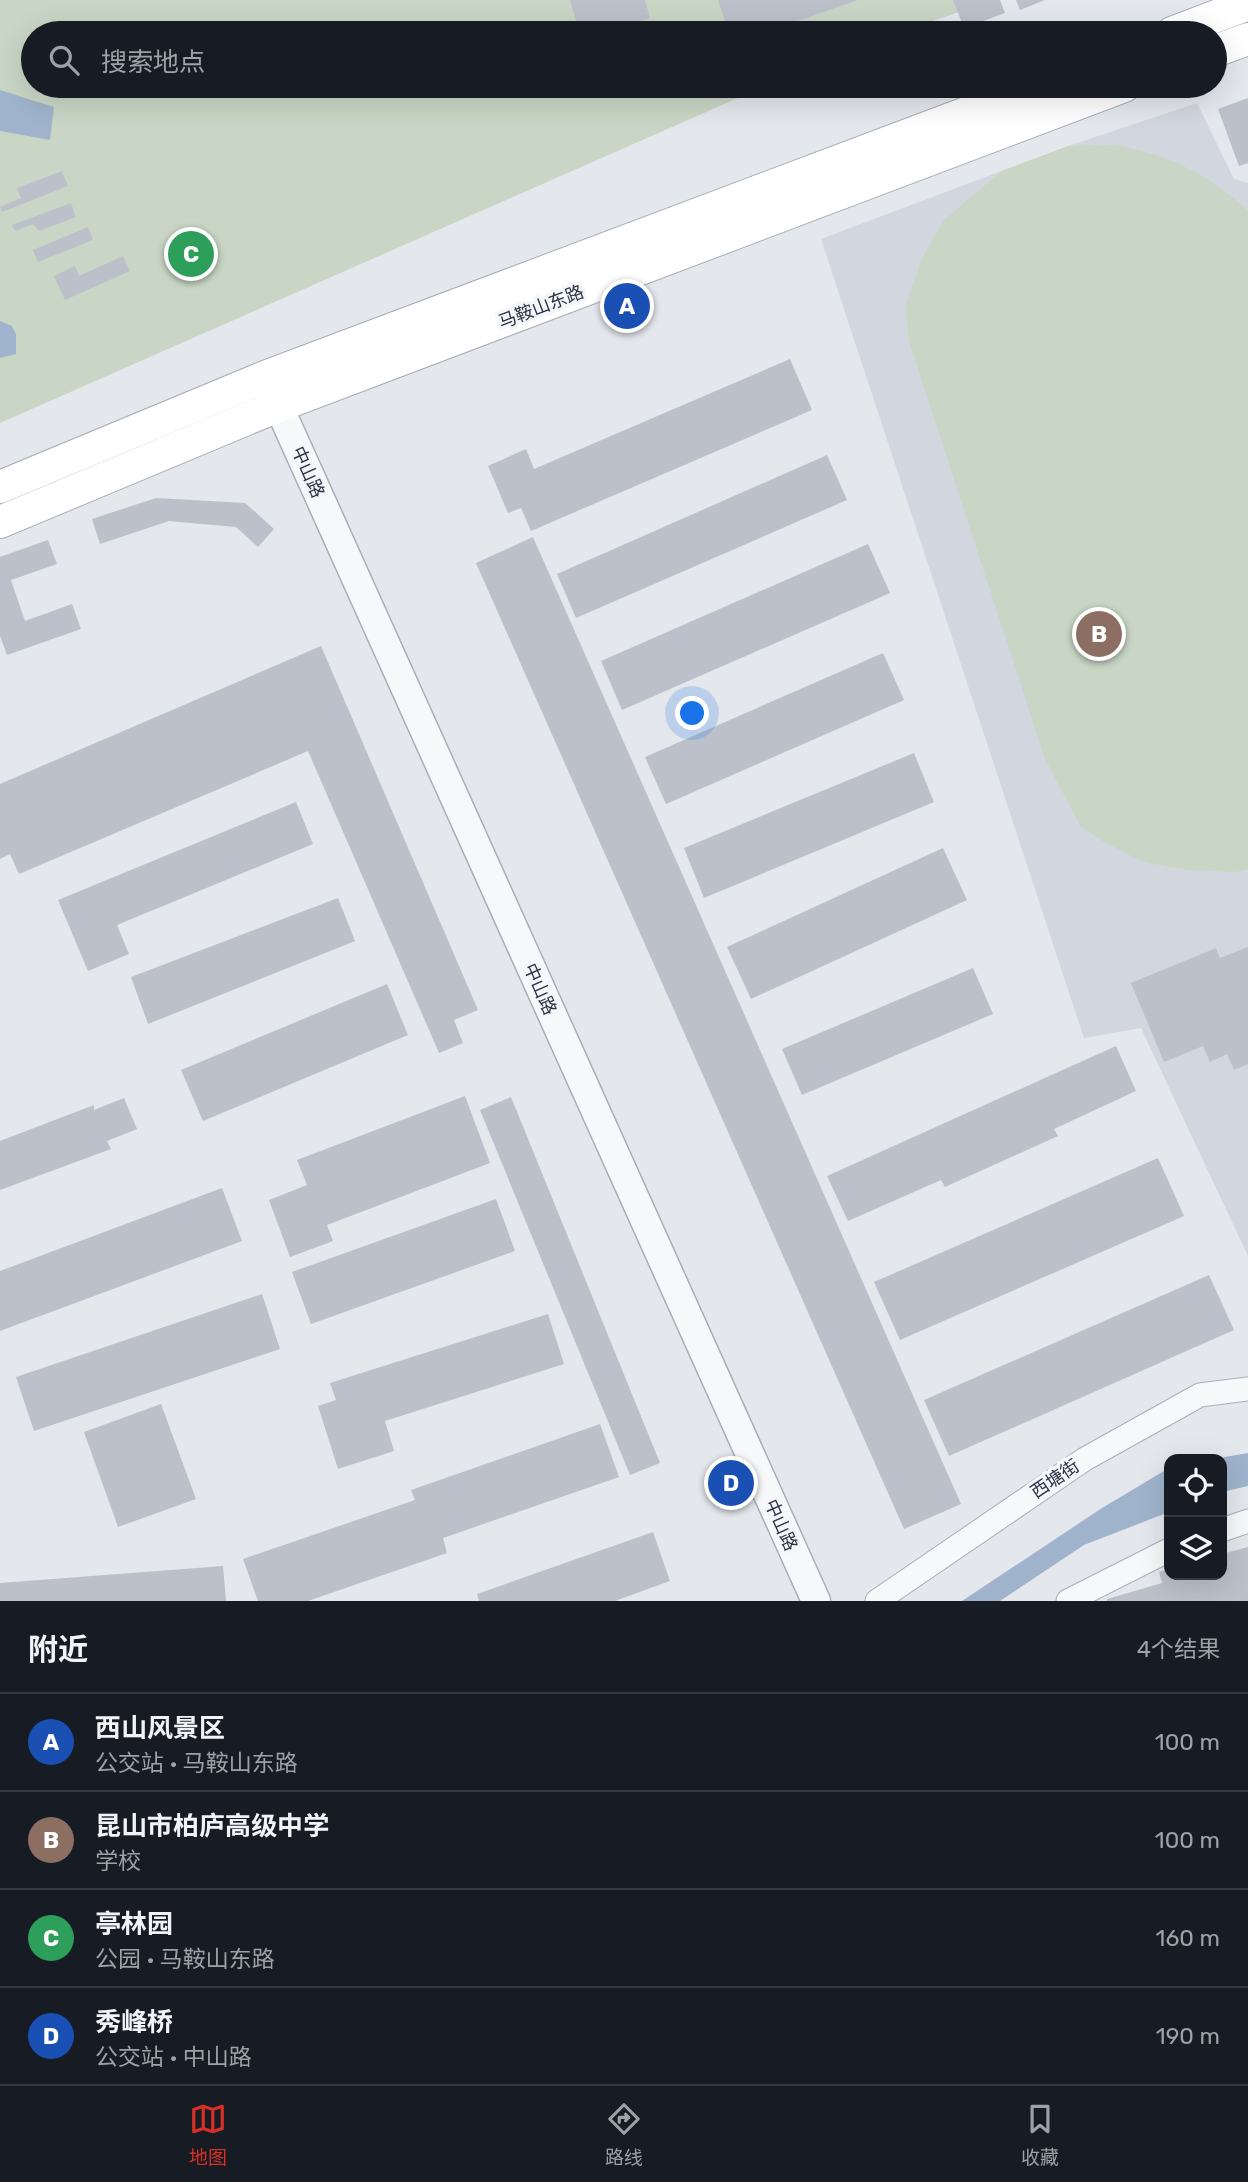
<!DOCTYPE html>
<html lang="zh">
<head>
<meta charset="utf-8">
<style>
  :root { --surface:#171b24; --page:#242831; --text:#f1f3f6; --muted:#9ea1a6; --line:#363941; --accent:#d93025 }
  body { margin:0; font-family:Rubik,"Noto Sans SC",sans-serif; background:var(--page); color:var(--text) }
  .controls { position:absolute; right:21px; bottom:21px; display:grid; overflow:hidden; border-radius:14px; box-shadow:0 7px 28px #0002 }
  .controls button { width:63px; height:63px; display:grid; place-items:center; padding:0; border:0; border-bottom:2px solid var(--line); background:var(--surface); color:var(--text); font:35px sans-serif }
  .you { position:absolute; left:693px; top:714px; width:24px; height:24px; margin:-18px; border:5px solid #fff; border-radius:50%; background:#1a73e8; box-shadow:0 0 0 10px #1a73e833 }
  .badge { display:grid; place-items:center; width:46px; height:46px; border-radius:50%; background:var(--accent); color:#fff; font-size:23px; font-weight:700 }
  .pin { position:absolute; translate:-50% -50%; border:4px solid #fff; box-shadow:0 2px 7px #0006 }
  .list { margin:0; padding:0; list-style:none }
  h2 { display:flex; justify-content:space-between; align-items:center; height:91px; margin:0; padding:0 28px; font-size:30px }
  h2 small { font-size:23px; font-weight:400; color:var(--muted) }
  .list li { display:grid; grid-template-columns:46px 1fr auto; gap:21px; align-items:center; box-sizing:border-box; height:98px; padding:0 28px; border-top:2px solid var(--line) }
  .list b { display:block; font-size:26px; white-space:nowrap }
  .list p { margin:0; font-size:23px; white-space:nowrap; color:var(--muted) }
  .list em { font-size:23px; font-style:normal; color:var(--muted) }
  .icon { flex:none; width:38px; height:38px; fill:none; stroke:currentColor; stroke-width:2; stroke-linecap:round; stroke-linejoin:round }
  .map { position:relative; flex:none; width:1248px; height:1601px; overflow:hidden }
  .search { position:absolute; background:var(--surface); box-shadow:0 7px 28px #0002; left:21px; right:21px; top:21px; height:77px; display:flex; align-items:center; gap:18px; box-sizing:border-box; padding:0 24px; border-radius:38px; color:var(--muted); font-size:26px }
  .sheet { height:483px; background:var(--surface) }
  nav { display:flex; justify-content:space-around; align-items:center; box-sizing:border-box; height:98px; border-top:2px solid var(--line); background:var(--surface); font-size:19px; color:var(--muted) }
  nav a { display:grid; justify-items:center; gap:4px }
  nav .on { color:var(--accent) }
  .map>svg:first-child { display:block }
</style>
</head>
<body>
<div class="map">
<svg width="1248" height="1601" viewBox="0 0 1248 1601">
  <rect width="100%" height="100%" fill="#e4e7ec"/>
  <polygon fill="#d2d6de" points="1197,103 1234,179 1248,183 1248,1256 1141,1028 1084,1038 821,239 1068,146"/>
  <g fill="#c9d6c5">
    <polygon points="0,0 994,0 898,33 33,33 33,86 765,86 0,423"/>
    <path d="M1068,146C1084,146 1102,143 1118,146C1170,155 1210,175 1248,211V869L1235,872L1188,870L1143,862L1102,841L1081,827L1045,759L909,341L906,304L922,258L944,220L1002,171Z"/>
  </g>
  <g fill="#9fb4cc">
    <polygon points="0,90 54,107 50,140 0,131"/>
    <polygon points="0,321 12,326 16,334 16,354 0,358"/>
    <polygon points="1248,1453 1248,1486 1222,1492 1222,1459 1213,1459"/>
    <polygon points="1169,1468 1169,1512 1084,1545 1000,1601 962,1601 1102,1508"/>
  </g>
  <g fill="#bbc0ca">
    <polygon points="570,0 645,0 650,18 601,33 580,33"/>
    <polygon points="718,0 858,0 763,33 729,33"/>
    <polygon points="953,0 1000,0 1005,13 964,28"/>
    <polygon points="1016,0 1045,0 1020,10"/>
    <polygon points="1248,98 1248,163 1239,166 1218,109"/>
    <polygon points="62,171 68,186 2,212 0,207 21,198 17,188"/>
    <polygon points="71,203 76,217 39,231 33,224 15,231 12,225"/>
    <polygon points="88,227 93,240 38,262 33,250"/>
    <polygon points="123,256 130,271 65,300 54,276 75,266 79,276"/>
    <polygon points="790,359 812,410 531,531 521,508 508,513 488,466 526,449 534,469"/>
    <polygon points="827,455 847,500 576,618 557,574"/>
    <polygon points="156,498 245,503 274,529 258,547 236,527 169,521 100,544 92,519"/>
    <polygon points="533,537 961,1504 904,1529 476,563"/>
    <polygon points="48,540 57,564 11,580 25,621 72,604 81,629 7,655 0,636 0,557"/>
    <polygon points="868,544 890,593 622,710 601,661"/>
    <polygon points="321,646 478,1010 454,1020 463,1043 439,1053 308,751 19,874 10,854 0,859 0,784"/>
    <polygon points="883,653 904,700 666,804 645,757"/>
    <polygon points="914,753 934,802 704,898 684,848"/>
    <polygon points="296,802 313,844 117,925 129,954 88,971 58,900"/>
    <polygon points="943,848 967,900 751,999 727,947"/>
    <polygon points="338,898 355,941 148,1024 131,977"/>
    <polygon points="1248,947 1248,1064 1234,1070 1227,1054 1210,1062 1203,1046 1164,1062 1131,983 1216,948 1220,958"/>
    <polygon points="973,968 993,1014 802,1095 782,1049"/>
    <polygon points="387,984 408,1035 203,1121 181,1070"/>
    <polygon points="1116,1046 1136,1091 1054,1129 1058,1136 945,1187 941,1180 848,1221 827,1176"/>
    <polygon points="465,1096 490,1163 327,1225 333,1241 290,1257 269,1200 307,1185 297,1160"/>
    <polygon points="511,1097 660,1463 630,1475 480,1110"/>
    <polygon points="124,1098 137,1129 107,1141 111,1149 0,1190 0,1141 94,1105 94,1110"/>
    <polygon points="1158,1158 1184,1216 900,1340 874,1282"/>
    <polygon points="222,1188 242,1241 0,1331 0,1271"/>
    <polygon points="496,1199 515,1251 311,1324 292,1272"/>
    <polygon points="1209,1275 1234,1330 949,1456 924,1400"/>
    <polygon points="262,1294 280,1349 34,1431 16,1377"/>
    <polygon points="548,1314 564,1364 385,1421 394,1451 338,1469 318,1406 336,1400 330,1383"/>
    <polygon points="161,1404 196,1499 118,1527 84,1432"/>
    <polygon points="600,1424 619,1477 443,1538 447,1553 308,1601 258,1601 243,1559 415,1500 411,1490"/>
    <polygon points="653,1532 670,1581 615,1601 479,1601 477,1594"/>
    <polygon points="1248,1547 1248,1601 1107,1601 1107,1599 1162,1583 1159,1572 1169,1569 1169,1575 1222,1575 1222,1554"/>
    <polygon points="223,1566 226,1601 0,1601 0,1583"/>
  </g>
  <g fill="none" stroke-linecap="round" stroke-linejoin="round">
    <g stroke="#a9aeb7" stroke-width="25">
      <g id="minor">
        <polyline points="1222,1530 1248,1521"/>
        <polyline points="877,1601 1085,1459 1200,1395 1248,1389"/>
        <polyline points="1068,1601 1169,1550"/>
      </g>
    </g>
    <g stroke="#a9aeb7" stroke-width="31">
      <polyline id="tertiary" points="270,387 816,1601"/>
    </g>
    <g stroke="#a9aeb7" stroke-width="34">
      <g id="secondary">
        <polyline points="1172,33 1248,4"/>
        <polyline points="1215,51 1248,39"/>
        <polyline points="0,487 265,377 1038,86"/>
        <polyline points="0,522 278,406 1124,86"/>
      </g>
    </g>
    <use href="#minor" stroke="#f7f8fa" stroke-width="23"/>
    <use href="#tertiary" stroke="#f7f8fa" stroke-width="28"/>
    <use href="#secondary" stroke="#fff" stroke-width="32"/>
  </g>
  <g text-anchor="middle" stroke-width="7" stroke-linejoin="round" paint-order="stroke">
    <g font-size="18" fill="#2b3445" stroke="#f4f6f9">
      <text transform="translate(541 307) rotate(-21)" y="6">马鞍山东路</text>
      <text transform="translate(308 472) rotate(66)" y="6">中山路</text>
      <text transform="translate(540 989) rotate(66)" y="6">中山路</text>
      <text transform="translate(1055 1479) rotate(-34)" y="6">西塘街</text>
      <text transform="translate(781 1525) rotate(66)" y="6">中山路</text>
    </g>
  </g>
</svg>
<div class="controls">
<button><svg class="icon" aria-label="locate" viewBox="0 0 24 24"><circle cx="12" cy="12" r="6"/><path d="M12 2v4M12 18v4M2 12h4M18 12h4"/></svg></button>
<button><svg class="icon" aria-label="layers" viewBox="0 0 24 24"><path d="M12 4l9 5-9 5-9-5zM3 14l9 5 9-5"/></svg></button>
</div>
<div class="you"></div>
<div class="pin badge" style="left:627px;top:306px;background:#1a4fb4">A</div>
<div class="pin badge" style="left:1099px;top:634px;background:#8d6e63">B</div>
<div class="pin badge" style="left:191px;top:254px;background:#2e9e5b">C</div>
<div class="pin badge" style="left:731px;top:1483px;background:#1a4fb4">D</div>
<div class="search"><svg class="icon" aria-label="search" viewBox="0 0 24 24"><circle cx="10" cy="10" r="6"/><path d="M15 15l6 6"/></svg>搜索地点</div>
</div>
<section class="sheet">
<h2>附近<small>4个结果</small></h2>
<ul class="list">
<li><span class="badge" style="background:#1a4fb4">A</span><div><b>西山风景区</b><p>公交站 · 马鞍山东路</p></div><em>100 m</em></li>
<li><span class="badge" style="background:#8d6e63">B</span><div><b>昆山市柏庐高级中学</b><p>学校</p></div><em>100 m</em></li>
<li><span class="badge" style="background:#2e9e5b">C</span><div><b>亭林园</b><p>公园 · 马鞍山东路</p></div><em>160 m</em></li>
<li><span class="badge" style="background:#1a4fb4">D</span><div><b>秀峰桥</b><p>公交站 · 中山路</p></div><em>190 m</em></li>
</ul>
</section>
<nav>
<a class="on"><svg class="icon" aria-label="map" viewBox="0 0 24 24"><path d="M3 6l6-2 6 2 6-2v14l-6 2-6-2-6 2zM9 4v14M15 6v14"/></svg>地图</a>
<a><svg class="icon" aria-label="directions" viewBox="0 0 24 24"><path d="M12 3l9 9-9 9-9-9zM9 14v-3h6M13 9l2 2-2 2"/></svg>路线</a>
<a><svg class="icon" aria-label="saved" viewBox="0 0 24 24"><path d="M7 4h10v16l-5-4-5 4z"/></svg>收藏</a>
</nav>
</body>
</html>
